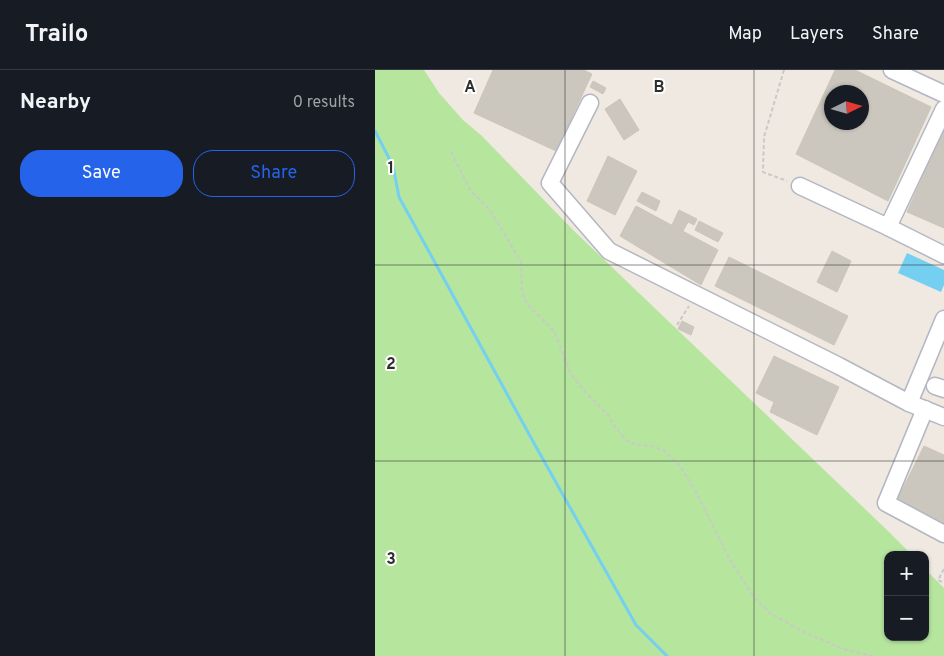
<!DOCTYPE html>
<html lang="en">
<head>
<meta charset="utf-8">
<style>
  :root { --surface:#171b24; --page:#20242c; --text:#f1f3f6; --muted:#9ea1a6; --line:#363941; --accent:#2563eb }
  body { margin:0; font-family:Overpass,sans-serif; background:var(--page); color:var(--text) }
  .controls { position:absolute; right:15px; bottom:15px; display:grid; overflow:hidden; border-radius:10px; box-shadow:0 1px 4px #0004 }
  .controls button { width:45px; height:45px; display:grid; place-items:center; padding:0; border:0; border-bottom:1px solid var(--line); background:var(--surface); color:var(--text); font:25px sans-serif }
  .compass { position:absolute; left:449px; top:15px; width:45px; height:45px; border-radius:50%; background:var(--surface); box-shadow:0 1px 4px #0004; rotate:85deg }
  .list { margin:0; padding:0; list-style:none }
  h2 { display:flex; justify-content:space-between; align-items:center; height:65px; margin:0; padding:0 20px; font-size:21px }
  h2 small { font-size:16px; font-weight:400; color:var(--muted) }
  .actions { display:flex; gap:10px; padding:15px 20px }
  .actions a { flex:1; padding:11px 0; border:1px solid var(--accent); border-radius:20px; text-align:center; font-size:18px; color:var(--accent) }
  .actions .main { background:var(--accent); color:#fff }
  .map { position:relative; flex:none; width:569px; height:586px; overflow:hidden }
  header { display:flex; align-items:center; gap:30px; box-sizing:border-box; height:70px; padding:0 25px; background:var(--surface); border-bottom:1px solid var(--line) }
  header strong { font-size:24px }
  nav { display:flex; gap:28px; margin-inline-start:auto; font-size:18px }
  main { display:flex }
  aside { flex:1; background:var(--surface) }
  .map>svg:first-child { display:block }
</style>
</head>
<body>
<header>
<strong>Trailo</strong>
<nav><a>Map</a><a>Layers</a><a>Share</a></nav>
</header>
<main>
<aside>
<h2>Nearby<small>0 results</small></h2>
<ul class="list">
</ul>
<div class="actions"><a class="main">Save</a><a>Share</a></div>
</aside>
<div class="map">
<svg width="569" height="586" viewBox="0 0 569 586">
  <rect width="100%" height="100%" fill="#efe9e1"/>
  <polygon fill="#b6e59e" points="0,0 49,0 64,23 88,50 107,66 198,160 512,460 537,485 513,485 513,567 550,567 550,499 569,518 569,586 0,586"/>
  <polygon fill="#75cff0" points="532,183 569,200 569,215 566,222 523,203"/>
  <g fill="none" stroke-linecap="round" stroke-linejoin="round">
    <polyline stroke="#75cff0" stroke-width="3" points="0,61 18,96 24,127 160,375 261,555 292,586"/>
  </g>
  <g fill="#cbc7bf" stroke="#cbc5ba" fill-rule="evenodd">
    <polygon points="118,0 209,0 217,4 181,81 99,43"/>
    <path d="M460,0H480L556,37L513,131L421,84ZM457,22H487V52H457Z"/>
    <polygon points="218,11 231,18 228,24 215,17"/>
    <polygon points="245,29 264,60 249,70 230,39"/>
    <polygon points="569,59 569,158 532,142"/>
    <polygon points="233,86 262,101 240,145 212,131"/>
    <polygon points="267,122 285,131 281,141 262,131"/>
    <polygon points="261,136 343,180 326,215 245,166"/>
    <polygon points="304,140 322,149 319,155 313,152 308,161 297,155"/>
    <polygon points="324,151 348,163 343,172 320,160"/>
    <polygon points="457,181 476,191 462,222 442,212"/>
    <polygon points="354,187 473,246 459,275 340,216"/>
    <polygon points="307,251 319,257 316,265 303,259"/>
    <polygon points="399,286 464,317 442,365 395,342 399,332 381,323"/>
    <polygon points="549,376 569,385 569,459 520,434"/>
  </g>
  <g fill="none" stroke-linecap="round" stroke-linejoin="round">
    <g stroke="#b4b7c1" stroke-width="19">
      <g id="minor">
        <polyline points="517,0 569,24"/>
        <polyline points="215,33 175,113 234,181 464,296 534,333 569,347"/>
        <polyline points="425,116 513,157 569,185"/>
        <polyline points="513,157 569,39"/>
        <polyline points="560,316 569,319"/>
        <polyline points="534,333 569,249"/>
        <polyline points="550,339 511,433 569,464"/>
      </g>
    </g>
    <g stroke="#c9c9c9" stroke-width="2" stroke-dasharray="4 2.5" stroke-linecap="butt">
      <polyline points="409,0 389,67 388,102 412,111"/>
      <polyline points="76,82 96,121 115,140 146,192 147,222 152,234 179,261 196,304 211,323 234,346 240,357 251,370 261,375 276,376 289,380 305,396 321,422 355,490 379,527 395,543 429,562 468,579 497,586"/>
      <polyline points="302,255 314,236"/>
      <polyline points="569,499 563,510 569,513"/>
    </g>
    <use href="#minor" stroke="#fff" stroke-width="16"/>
  </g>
  <path fill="none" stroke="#2e2e2e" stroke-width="1" stroke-opacity="0.55" d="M190,0V586M379,0V586M0,195H569M0,391H569"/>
  <g font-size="16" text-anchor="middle" font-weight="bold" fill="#2e2e2e" stroke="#fff" stroke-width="4" stroke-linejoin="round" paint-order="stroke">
    <text x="95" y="22">A</text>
    <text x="284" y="22">B</text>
    <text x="16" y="103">1</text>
    <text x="16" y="299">2</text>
    <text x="16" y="494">3</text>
  </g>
</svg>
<div class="controls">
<button>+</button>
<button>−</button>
</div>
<svg class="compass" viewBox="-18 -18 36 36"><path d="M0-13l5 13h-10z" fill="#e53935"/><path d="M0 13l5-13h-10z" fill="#9ea1a6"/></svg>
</div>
</main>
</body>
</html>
